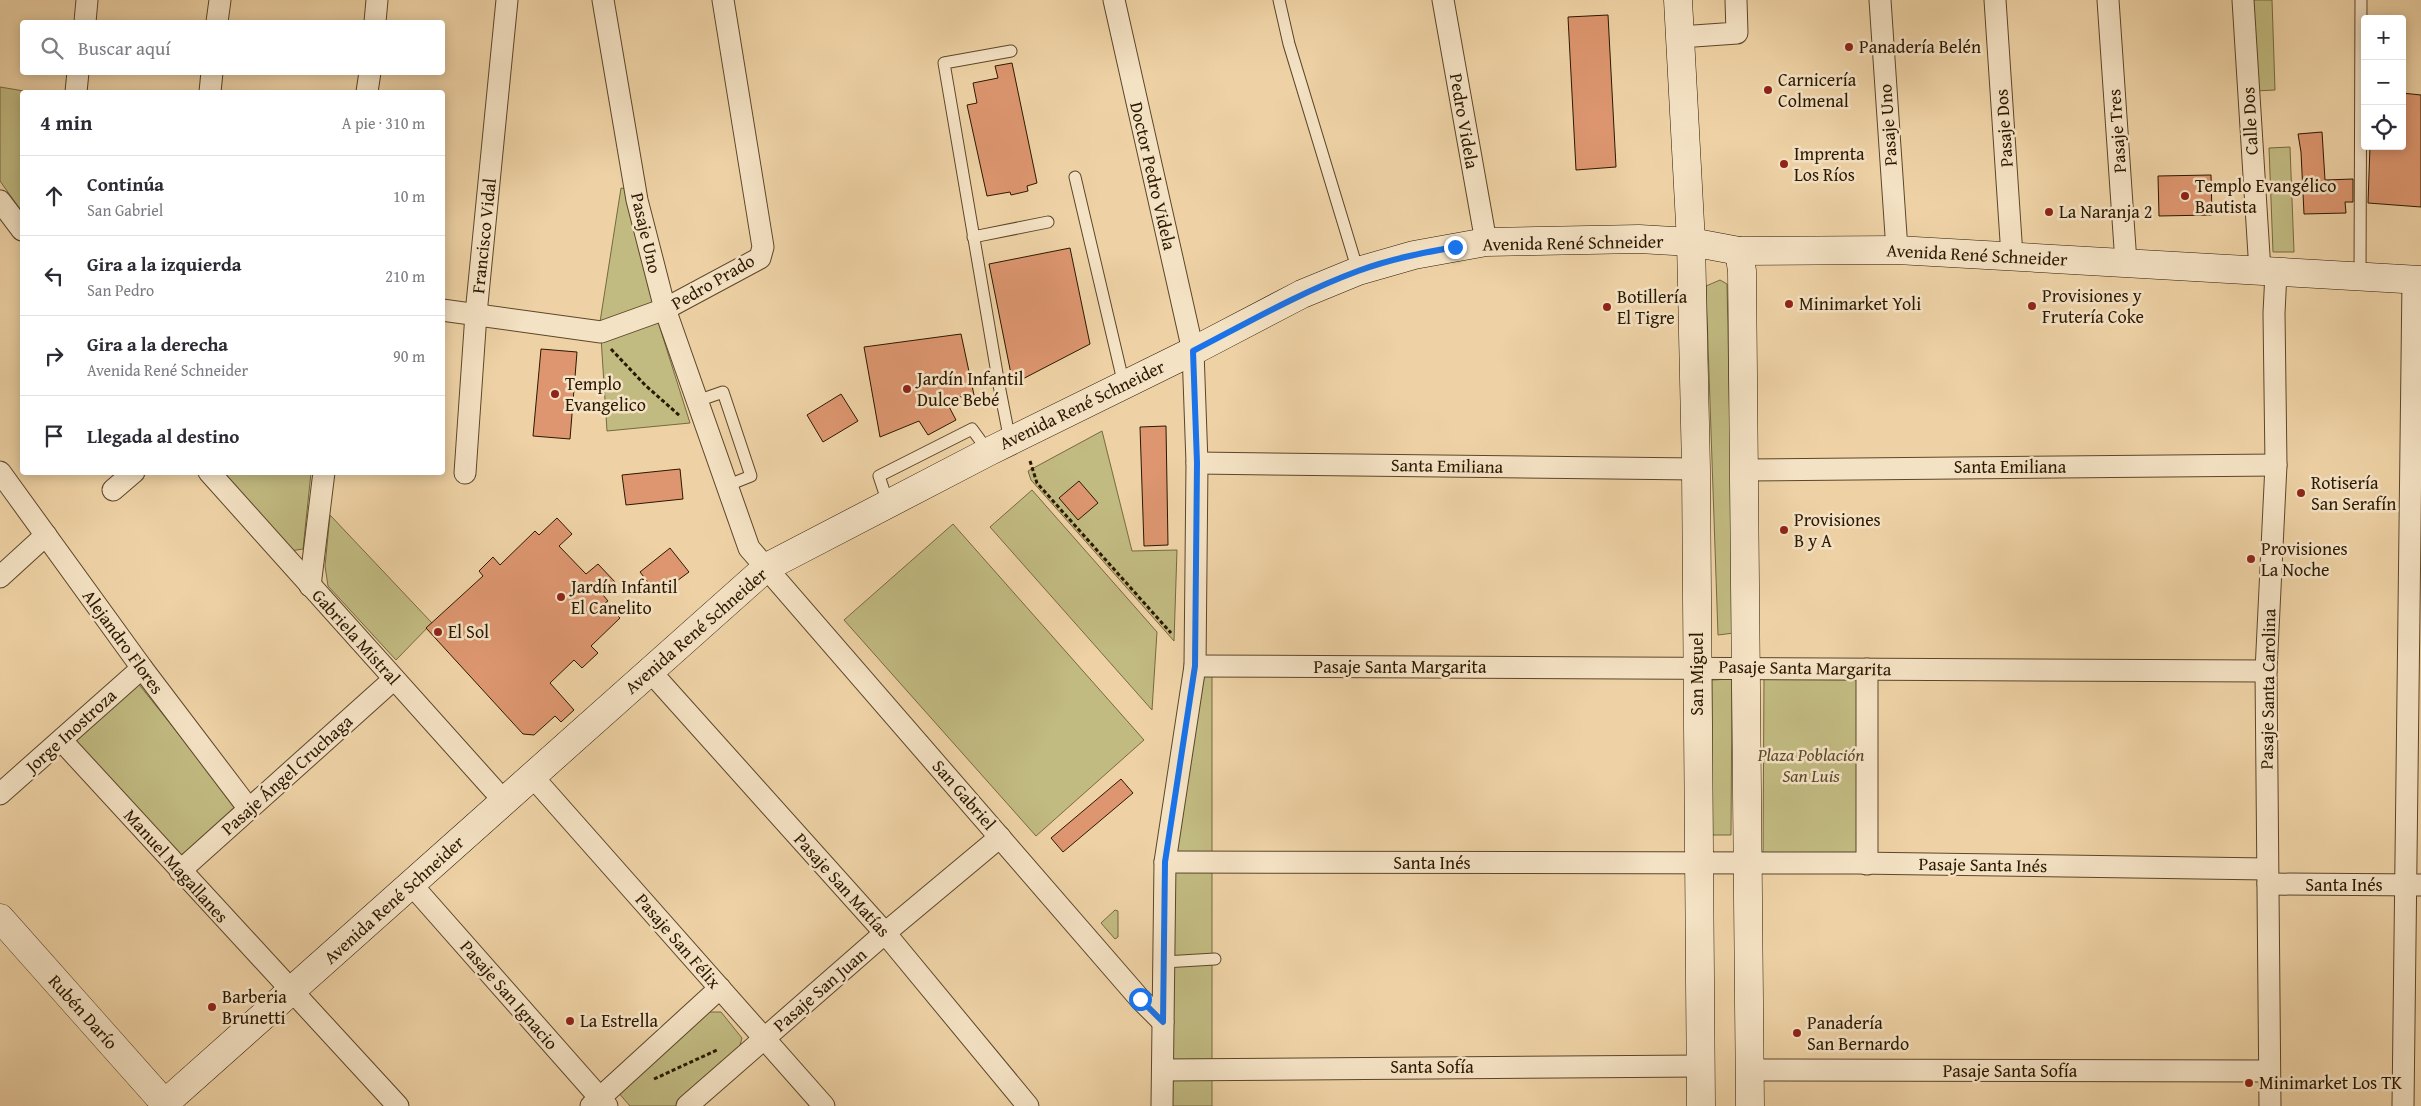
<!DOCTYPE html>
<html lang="es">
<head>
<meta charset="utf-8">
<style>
  :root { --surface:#fff; --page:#f2f2f3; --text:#2b2b33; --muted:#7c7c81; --line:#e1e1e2 }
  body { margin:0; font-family:"Gentium Book Plus",serif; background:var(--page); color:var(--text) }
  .controls { position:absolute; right:15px; top:15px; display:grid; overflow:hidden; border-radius:5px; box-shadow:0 2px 12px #0003 }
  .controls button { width:45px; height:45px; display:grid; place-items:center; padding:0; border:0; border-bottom:1px solid var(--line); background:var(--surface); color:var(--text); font:25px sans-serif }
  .stop { position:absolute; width:15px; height:15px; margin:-11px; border:4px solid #1a73e8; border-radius:50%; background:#fff }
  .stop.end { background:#1a73e8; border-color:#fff; box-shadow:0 1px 5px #0008 }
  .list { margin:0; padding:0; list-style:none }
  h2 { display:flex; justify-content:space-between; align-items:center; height:65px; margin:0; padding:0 20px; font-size:21px }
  h2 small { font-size:16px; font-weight:400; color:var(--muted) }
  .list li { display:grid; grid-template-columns:32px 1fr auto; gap:15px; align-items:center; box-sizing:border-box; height:80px; padding:0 20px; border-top:1px solid var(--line) }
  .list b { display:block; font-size:19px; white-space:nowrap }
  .list p { margin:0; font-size:16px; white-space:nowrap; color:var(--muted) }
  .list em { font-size:16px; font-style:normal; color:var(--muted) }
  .icon { flex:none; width:28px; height:28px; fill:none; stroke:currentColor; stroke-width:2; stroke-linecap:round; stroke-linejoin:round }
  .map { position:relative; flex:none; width:2421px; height:1106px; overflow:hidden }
  .search { position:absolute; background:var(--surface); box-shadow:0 2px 12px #0003; left:20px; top:20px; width:425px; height:55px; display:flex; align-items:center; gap:12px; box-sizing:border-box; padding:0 18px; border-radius:5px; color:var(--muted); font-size:19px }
  .panel { position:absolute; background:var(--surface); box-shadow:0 2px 12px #0003; left:20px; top:90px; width:425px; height:385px; border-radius:5px }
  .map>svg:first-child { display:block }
</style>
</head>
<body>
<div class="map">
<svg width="2421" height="1106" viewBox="0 0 2421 1106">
  <rect width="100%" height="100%" fill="#eed2a5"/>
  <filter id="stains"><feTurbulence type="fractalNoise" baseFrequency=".004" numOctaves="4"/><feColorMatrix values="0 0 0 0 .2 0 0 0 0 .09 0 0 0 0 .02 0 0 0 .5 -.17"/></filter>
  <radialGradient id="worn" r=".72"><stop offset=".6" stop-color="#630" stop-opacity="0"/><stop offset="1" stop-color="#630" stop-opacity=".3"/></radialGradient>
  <g fill="#c1ba81" stroke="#766940">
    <polygon points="2251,0 2272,0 2275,90 2255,91"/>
    <polygon points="0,87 30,92 22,92 22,212 0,181"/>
    <polygon points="2290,147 2294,252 2273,252 2269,148"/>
    <polygon points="621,188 626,189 660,328 690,423 607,431 600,322"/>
    <polygon points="1720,280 1727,284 1734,633 1718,635 1706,286"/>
    <polygon points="1102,431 1132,551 1177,550 1174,641 1031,480 1028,471"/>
    <polygon points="221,473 311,473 303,549 290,551"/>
    <polygon points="1032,490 1157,632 1152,710 990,527"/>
    <polygon points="330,515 432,623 396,660 328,586 325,566"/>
    <polygon points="953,524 1144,740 1036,836 844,620"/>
    <polygon points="1212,672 1212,1106 1170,1106 1170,1033 1176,831 1204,673"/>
    <polygon points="1860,675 1857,858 1763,860 1764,676"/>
    <polygon points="1732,679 1731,835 1712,835 1712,680"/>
    <polygon points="137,682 237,807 179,859 71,741"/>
    <polygon points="1115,910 1118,911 1118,937 1115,939 1101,923"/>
    <polygon points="706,1012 721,1012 742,1038 739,1049 675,1106 630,1106 617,1091"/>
  </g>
  <g fill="#dd966f" stroke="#2b1800">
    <polygon points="1608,15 1616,167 1576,170 1568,17"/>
    <polygon points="1012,63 1037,183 1027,186 1028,191 1011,195 1010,192 987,196 967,105 977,103 973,83 998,78 995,66"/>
    <polygon points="2402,93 2421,95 2421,207 2368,203 2370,146 2402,146"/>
    <polygon points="2322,132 2325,180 2353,179 2353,202 2345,202 2346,213 2304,214 2301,152 2298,134"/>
    <polygon points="2211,175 2212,215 2159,216 2158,176"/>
    <polygon points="1070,248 1090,344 1013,384 989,264"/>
    <polygon points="961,334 974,395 945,399 956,420 928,435 919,421 880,437 864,347"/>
    <polygon points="541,349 577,352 570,439 533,436"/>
    <polygon points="841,394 858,421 823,442 807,415"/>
    <polygon points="1166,426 1168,545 1144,546 1140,427"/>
    <polygon points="680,469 683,499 626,505 622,475"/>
    <polygon points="1079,481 1098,503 1078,520 1059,498"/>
    <polygon points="557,518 572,534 559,546 586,574 598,564 616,583 603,595 608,601 605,603 620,618 591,646 598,653 582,668 574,660 550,683 574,710 561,722 555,716 534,735 523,734 426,628 483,576 479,571 493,557 500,565 535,531 539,535"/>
    <polygon points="670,548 689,572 658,595 640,572"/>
    <polygon points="1121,779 1133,793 1063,852 1051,838"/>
  </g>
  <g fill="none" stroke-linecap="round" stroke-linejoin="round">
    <g stroke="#5c4629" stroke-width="13">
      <g id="service">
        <polyline points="1279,0 1289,44 1358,271"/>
        <polyline points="1075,177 1124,385"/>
        <polyline points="973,237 1048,222"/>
        <polyline points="2360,277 2361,1"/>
        <polyline points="697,401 723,392 751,476 726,486"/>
        <polyline points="1010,441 999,385 944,63 1011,51"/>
        <polyline points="888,503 879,476 972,429 988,451"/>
        <polyline points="1164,962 1215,959"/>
      </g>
    </g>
    <g stroke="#5c4629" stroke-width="23">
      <g id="minor">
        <polyline points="603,0 637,200 665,309 749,548 1140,999 1163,1022"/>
        <polyline points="1114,0 1193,351 1197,463 1195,666 1165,862 1162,1106"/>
        <polyline points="1443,0 1486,242"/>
        <polyline points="1880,0 1897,250"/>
        <polyline points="1995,0 2012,256"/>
        <polyline points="2108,0 2126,263"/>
        <polyline points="2243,0 2260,271"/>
        <polyline points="85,22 87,0"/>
        <polyline points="217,22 220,0"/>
        <polyline points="375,22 377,0"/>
        <polyline points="1680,37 1737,33 1736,0"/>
        <polyline points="76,92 78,72"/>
        <polyline points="210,92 212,72"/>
        <polyline points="367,92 370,72"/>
        <polyline points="0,201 22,230"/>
        <polyline points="442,310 601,332 665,309 760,258 763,247 723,0"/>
        <polyline points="1197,463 1696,469"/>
        <polyline points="1744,470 2276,465"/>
        <polyline points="0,472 142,668 249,809"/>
        <polyline points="209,472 504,801"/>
        <polyline points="465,473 476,314 507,0"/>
        <polyline points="113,490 134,472"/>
        <polyline points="0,577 46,535"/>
        <polyline points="310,586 324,472"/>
        <polyline points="1195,666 2266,671"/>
        <polyline points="649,670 885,933 1028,1106"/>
        <polyline points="62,741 398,1106"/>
        <polyline points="532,776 824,1106"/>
        <polyline points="0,794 142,668"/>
        <polyline points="1165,862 1857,863 2267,869"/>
        <polyline points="1867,864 1867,669"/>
        <polyline points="180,871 394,679"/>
        <polyline points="411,884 607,1106"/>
        <polyline points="2268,884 2421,885"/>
        <polyline points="1163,1070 1701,1066"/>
        <polyline points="1750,1070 2269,1071"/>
        <polyline points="591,1106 720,988"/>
        <polyline points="687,1106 885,933 1000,837"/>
        <polyline points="2270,1106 2266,671 2276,465 2274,313 2276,273"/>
        <polyline points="2403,1106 2413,280"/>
      </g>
    </g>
    <g stroke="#5c4629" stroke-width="29">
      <polyline id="tertiary" points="0,918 167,1106"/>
    </g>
    <g stroke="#2b1800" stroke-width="29">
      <g id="secondary">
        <polyline points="1678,0 1691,242 1696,469 1701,1106"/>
        <polyline points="1739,251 1742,271 1750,1106"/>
        <polyline points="162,1106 767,567 988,452 1193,351 1302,294 1358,271 1414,255 1486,242 1639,239 1691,242 1739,251 1897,250 2421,280"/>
      </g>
    </g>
    <g stroke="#2b1800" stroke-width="3" stroke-dasharray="4 2.5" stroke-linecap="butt">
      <polyline points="611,349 645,385 680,416"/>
      <polyline points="1030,461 1037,483 1171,633"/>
      <polyline points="654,1079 717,1050"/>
    </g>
    <use href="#service" stroke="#f4e2c4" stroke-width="11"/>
    <use href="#minor" stroke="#f4e2c4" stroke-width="21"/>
    <use href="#tertiary" stroke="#f4e2c4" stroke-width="28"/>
    <use href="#secondary" stroke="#f4e2c4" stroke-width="28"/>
  </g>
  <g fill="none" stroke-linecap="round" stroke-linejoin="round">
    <path stroke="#1a73e8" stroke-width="6" d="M1140,999L1163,1022L1165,862L1195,666L1197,463L1193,351C1247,323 1301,292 1358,271C1390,259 1422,253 1455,247"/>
  </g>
  <g fill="#8f2418" stroke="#f4e2c4" stroke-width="2">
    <circle cx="1849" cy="47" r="5"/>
    <circle cx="1768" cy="90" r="5"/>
    <circle cx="1784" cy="164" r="5"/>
    <circle cx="2185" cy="196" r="5"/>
    <circle cx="2049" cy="212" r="5"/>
    <circle cx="1789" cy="304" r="5"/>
    <circle cx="2032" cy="306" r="5"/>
    <circle cx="1607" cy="307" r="5"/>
    <circle cx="907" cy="389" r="5"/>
    <circle cx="555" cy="394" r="5"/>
    <circle cx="2301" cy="493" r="5"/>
    <circle cx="1784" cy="530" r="5"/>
    <circle cx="2251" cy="559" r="5"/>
    <circle cx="561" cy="597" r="5"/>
    <circle cx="438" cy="632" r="5"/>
    <circle cx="212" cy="1007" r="5"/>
    <circle cx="570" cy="1021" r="5"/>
    <circle cx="1797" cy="1033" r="5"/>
    <circle cx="2249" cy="1083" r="5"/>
  </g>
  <g text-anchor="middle" stroke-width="5" stroke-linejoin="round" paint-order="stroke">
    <g font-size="18" fill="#2b1800" stroke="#f4e2c4" text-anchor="start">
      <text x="1859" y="53">Panadería Belén</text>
      <text x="1778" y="86">Carnicería<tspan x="1778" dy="21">Colmenal</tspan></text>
      <text x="1794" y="160">Imprenta<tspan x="1794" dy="21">Los Ríos</tspan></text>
      <text x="2195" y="192">Templo Evangélico<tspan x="2195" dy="21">Bautista</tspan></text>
      <text x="2059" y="218">La Naranja 2</text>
      <text x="2042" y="302">Provisiones y<tspan x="2042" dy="21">Frutería Coke</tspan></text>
      <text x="1617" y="303">Botillería<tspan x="1617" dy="21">El Tigre</tspan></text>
      <text x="1799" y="310">Minimarket Yoli</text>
      <text x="917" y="385">Jardín Infantil<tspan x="917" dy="21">Dulce Bebé</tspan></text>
      <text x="565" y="390">Templo<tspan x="565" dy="21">Evangelico</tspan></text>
      <text x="2311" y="489">Rotisería<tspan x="2311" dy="21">San Serafín</tspan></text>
      <text x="1794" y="526">Provisiones<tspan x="1794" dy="21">B y A</tspan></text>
      <text x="2261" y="555">Provisiones<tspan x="2261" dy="21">La Noche</tspan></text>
      <text x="571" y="593">Jardín Infantil<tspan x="571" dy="21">El Canelito</tspan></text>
      <text x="448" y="638">El Sol</text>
      <text x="222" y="1003">Barberia<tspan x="222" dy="21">Brunetti</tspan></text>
      <text x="580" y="1027">La Estrella</text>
      <text x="1807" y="1029">Panadería<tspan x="1807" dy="21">San Bernardo</tspan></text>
      <text x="2259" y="1089">Minimarket Los TK</text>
    </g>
    <g font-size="18" fill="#2b1800" stroke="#f4e2c4">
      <text transform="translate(1464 121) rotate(80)" y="6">Pedro Videla</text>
      <text transform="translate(2250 121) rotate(-93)" y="6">Calle Dos</text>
      <text transform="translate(1888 125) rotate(-94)" y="6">Pasaje Uno</text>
      <text transform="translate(2004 128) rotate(-94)" y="6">Pasaje Dos</text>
      <text transform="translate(2117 131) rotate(-94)" y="6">Pasaje Tres</text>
      <text transform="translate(1153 176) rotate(77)" y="6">Doctor Pedro Videla</text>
      <text transform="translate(646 233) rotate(77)" y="6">Pasaje Uno</text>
      <text transform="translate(484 236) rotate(-84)" y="6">Francisco Vidal</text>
      <text transform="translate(1573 243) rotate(-1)" y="6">Avenida René Schneider</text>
      <text transform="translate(1977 255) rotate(3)" y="6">Avenida René Schneider</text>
      <text transform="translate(713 282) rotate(-30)" y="6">Pedro Prado</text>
      <text transform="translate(1082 405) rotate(-26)" y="6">Avenida René Schneider</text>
      <text transform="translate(1447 466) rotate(1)" y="6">Santa Emiliana</text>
      <text x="2010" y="473">Santa Emiliana</text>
      <text transform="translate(696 631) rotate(-41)" y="6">Avenida René Schneider</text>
      <text transform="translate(356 637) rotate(48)" y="6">Gabriela Mistral</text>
      <text transform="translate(123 642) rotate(54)" y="6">Alejandro Flores</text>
      <text x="1400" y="673">Pasaje Santa Margarita</text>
      <text transform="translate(1805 668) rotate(1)" y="6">Pasaje Santa Margarita</text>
      <text transform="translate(1697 674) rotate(-90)" y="6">San Miguel</text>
      <text transform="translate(2268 689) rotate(-89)" y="6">Pasaje Santa Carolina</text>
      <text transform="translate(71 731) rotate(-42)" y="6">Jorge Inostroza</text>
      <text transform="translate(287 775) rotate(-42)" y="6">Pasaje Ángel Cruchaga</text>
      <text transform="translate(964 795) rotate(49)" y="6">San Gabriel</text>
      <text x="1432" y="869">Santa Inés</text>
      <text transform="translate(1983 865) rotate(1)" y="6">Pasaje Santa Inés</text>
      <text transform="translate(176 866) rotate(48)" y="6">Manuel Magallanes</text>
      <text transform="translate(842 885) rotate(48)" y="6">Pasaje San Matías</text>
      <text x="2344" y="891">Santa Inés</text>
      <text transform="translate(394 900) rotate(-42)" y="6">Avenida René Schneider</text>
      <text transform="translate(678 941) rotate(49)" y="6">Pasaje San Félix</text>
      <text transform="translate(820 990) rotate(-41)" y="6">Pasaje San Juan</text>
      <text transform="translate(509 995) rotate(49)" y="6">Pasaje San Ignacio</text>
      <text transform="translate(83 1012) rotate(48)" y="6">Rubén Darío</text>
      <text x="1432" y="1073">Santa Sofía</text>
      <text x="2010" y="1077">Pasaje Santa Sofía</text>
    </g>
    <g font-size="18" font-style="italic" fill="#584927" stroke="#f4e2c4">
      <text x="1811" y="761">Plaza Población<tspan x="1811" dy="21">San Luis</tspan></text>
    </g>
  </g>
  <rect width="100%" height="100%" filter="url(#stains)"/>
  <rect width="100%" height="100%" fill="url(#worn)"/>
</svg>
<div class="controls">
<button>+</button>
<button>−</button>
<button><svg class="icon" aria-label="locate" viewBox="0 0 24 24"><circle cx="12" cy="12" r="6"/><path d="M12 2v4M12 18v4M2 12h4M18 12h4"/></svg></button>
</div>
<div class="stop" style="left:1140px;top:999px"></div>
<div class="stop end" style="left:1455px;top:247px"></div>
<div class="search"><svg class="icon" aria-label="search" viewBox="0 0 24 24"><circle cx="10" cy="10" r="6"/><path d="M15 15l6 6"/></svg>Buscar aquí</div>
<section class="panel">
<h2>4 min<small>A pie · 310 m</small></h2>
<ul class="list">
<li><svg class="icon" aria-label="ahead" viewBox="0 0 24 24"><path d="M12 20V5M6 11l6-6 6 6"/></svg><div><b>Continúa</b><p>San Gabriel</p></div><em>10 m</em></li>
<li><svg class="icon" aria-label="left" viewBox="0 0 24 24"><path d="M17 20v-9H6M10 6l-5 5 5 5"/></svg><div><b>Gira a la izquierda</b><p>San Pedro</p></div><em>210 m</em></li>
<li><svg class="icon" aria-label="right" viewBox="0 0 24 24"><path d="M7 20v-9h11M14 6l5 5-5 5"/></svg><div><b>Gira a la derecha</b><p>Avenida René Schneider</p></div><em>90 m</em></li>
<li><svg class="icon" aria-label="arrive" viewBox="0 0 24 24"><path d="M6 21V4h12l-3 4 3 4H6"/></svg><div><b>Llegada al destino</b></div></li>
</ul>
</section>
</div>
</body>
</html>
